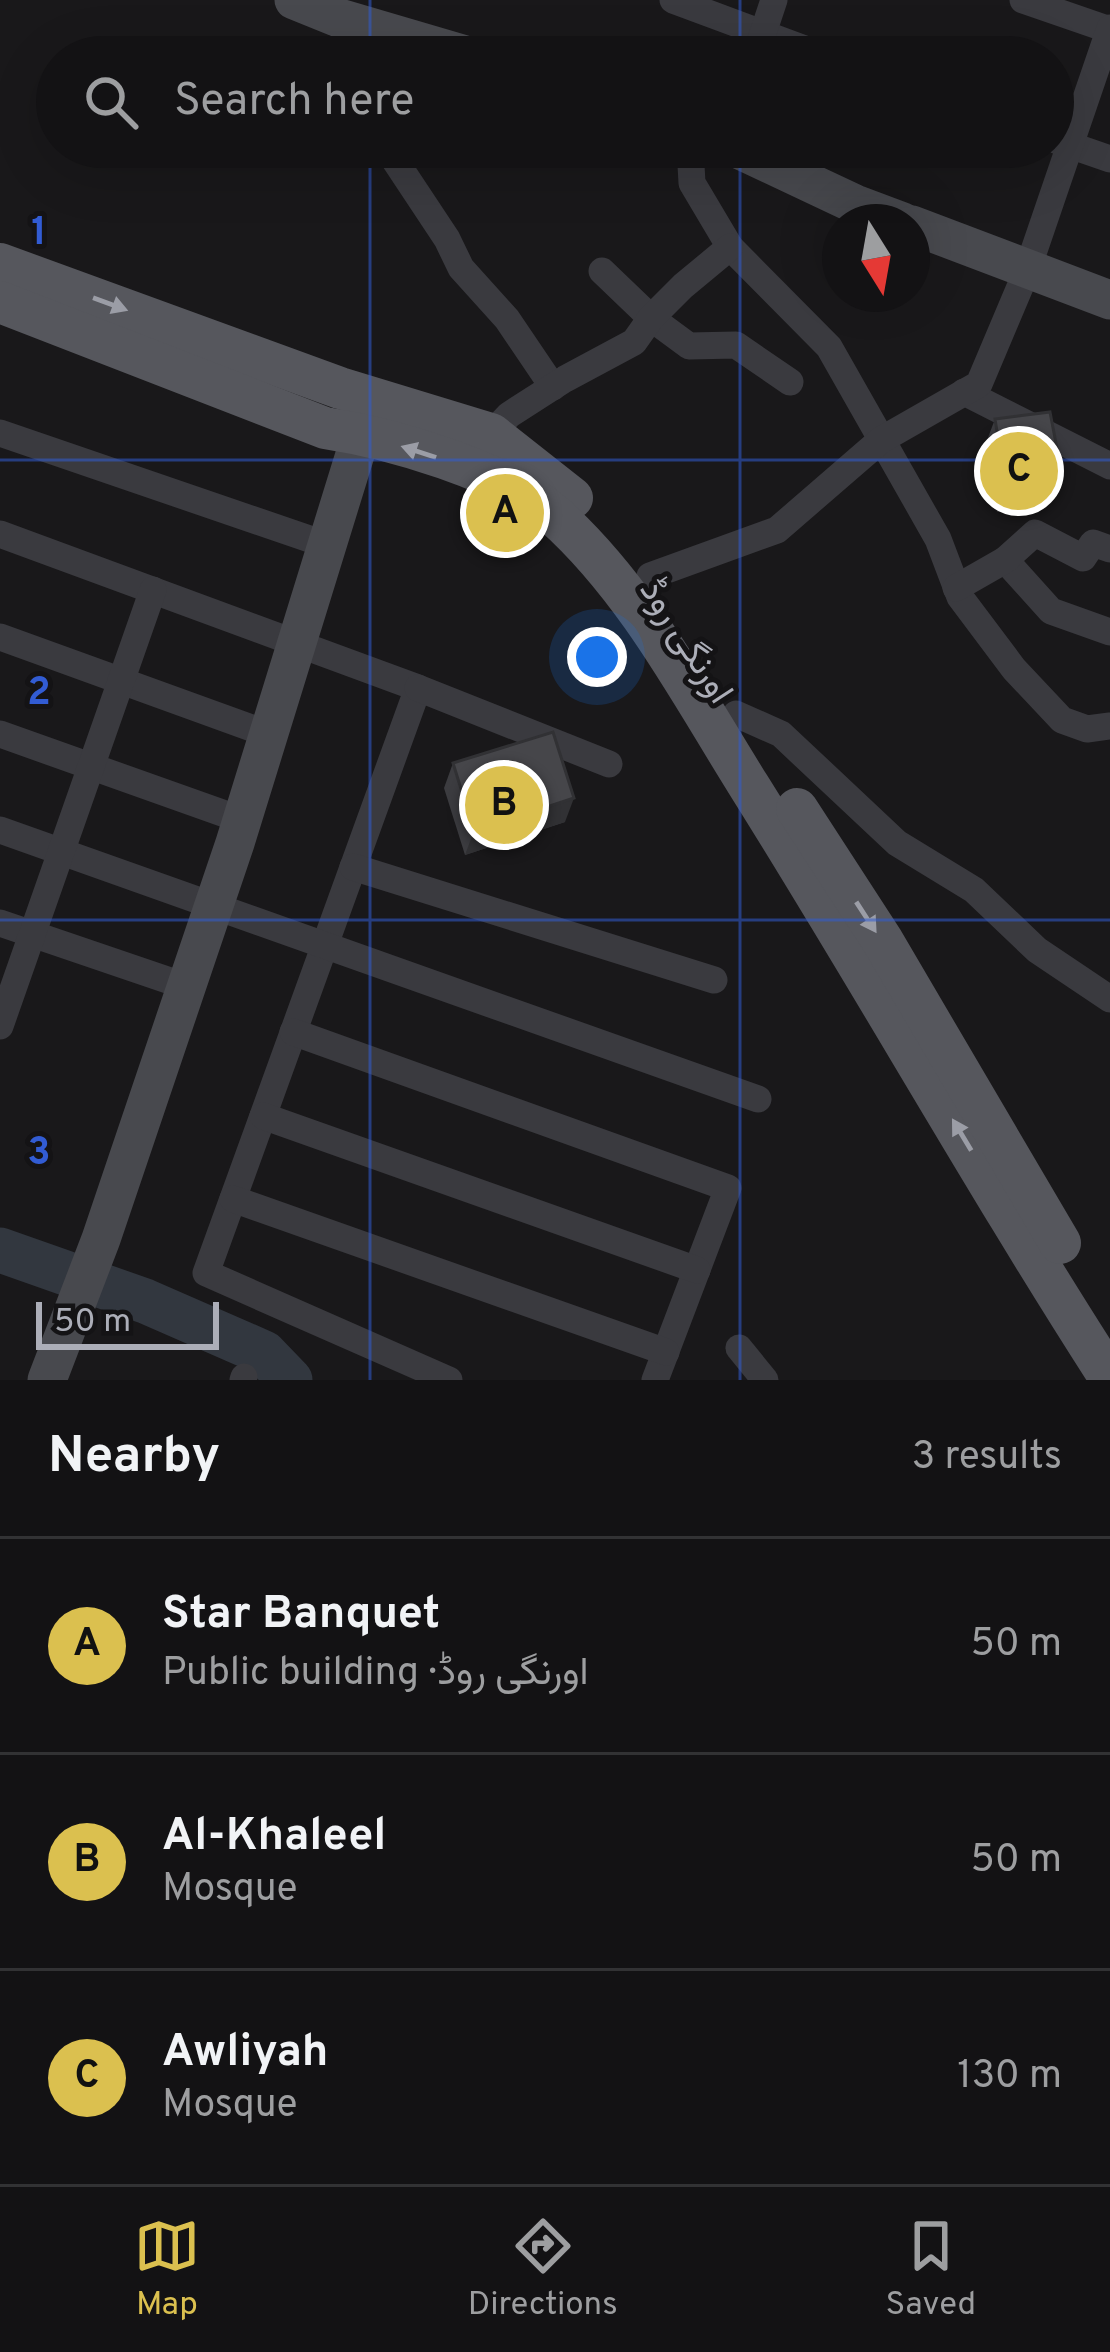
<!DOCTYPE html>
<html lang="en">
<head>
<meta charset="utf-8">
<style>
  :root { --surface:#131214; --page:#1c1b1d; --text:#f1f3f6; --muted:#9d9ea0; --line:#323234; --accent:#dbc04f }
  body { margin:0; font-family:Overpass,Vazirmatn,sans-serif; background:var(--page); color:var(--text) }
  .compass { position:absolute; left:822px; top:204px; width:108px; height:108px; border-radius:50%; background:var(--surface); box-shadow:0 12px 48px #0002; rotate:169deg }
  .scale { position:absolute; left:36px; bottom:30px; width:183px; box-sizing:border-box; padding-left:12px; border:6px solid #acaeb8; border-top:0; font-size:33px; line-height:42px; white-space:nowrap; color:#acaeb8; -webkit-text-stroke:9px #141315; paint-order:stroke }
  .you { position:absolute; left:597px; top:657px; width:42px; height:42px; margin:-30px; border:9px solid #fff; border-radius:50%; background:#1a73e8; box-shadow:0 0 0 18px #1a73e833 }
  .badge { display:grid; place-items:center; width:78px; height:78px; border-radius:50%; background:var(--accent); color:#111; font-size:39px; font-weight:700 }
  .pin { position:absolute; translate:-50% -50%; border:6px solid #fff; box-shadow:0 3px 12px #0006 }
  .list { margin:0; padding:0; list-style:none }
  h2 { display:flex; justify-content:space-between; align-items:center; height:156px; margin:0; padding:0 48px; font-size:51px }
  h2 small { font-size:39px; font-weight:400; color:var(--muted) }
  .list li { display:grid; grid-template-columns:78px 1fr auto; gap:36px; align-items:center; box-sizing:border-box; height:216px; padding:0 48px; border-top:3px solid var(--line) }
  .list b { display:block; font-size:45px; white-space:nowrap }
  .list p { margin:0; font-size:39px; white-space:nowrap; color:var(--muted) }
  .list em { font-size:39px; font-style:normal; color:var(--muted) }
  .icon { flex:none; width:66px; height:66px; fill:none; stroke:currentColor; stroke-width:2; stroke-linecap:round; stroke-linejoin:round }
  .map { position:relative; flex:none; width:1110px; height:1380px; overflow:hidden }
  .search { position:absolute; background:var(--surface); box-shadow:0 12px 48px #0002; left:36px; right:36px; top:36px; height:132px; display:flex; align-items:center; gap:30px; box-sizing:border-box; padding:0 42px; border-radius:66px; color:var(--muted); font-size:45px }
  .sheet { height:804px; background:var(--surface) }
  nav { display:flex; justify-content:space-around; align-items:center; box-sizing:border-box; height:168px; border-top:3px solid var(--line); background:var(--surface); font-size:33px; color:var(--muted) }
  nav a { display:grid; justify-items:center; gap:6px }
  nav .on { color:var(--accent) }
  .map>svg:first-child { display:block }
</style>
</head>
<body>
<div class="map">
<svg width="1110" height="1380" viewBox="0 0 1110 1380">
  <rect width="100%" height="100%" fill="#19181a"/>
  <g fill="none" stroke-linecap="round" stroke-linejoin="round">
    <polyline stroke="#32373f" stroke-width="45" points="0,1250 145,1301 264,1353 290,1380"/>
    <g stroke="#3a3a3f" stroke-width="27">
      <polyline points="673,0 826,57"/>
      <polyline points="1023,0 1110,30"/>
      <polyline points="755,57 774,0"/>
      <polyline points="1058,141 1110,159"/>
      <polyline points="386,147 447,239 461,268 507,319 553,387"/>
      <polyline points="690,147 692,183 730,247 829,347 938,539 960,597 1014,669 1062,720 1087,729 1110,726"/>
      <polyline points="602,271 651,318 689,346 736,345 790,382"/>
      <polyline points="964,392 1110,466"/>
      <polyline points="0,433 327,545"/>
      <polyline points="491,434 509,415 565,379 634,342 651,318 683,286 730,247"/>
      <polyline points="0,534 418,688 206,1273 449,1380"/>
      <polyline points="1005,560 1051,611 1110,632"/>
      <polyline points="650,576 777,530 881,440 979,384 1028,268 1110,28"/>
      <polyline points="956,588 1005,560 1035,533 1083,558 1093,543 1110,549"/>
      <polyline points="0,637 268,734"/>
      <polyline points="418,688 609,764"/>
      <polyline points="736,714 781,734 897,843 974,890 1037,950 1110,999"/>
      <polyline points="0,734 242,820"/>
      <polyline points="0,830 758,1099"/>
      <polyline points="353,867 714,980"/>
      <polyline points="0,923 185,986"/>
      <polyline points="0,1026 153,590"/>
      <polyline points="293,1032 728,1188 655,1380"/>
      <polyline points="263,1116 697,1270"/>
      <polyline points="233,1199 666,1352"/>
      <polyline points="739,1348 765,1380"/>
      <polyline points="243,1380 244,1377"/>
    </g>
    <g stroke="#48494e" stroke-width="39">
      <polyline points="294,0 336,17 472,57"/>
      <polyline points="734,147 855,204 903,222"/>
      <polyline points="912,225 1110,300"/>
      <polyline points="47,1380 101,1239 235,843 370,406"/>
    </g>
    <g stroke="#56575d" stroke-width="42">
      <polyline points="0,264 340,388 491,434 572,498"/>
      <path d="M0,302L325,428C391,438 502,470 553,514C637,589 690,692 749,786C872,982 985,1184 1110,1378"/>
      <polyline points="797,809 882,940 1060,1243"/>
    </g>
  </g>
  <g fill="#3c3c40">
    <polygon points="995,419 1062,475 1053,499 997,512 986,443"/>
    <polygon points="453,763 565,822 465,855 444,788"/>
  </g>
  <g fill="#313134">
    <polygon points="1062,475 1053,499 997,512 1006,488"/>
    <polygon points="574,798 565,822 465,855 474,831"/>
  </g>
  <g fill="#46464a" stroke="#313134" stroke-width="3">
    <polygon points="1050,412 1062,475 1006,488 995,419"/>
    <polygon points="553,732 574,798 474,831 453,763"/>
  </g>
  <defs><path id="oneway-solid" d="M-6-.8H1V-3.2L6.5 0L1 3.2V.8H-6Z" transform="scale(3)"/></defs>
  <g fill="#9b9da6">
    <use href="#oneway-solid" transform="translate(110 304) rotate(20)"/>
    <use href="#oneway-solid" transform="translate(419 452) rotate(-162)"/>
    <use href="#oneway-solid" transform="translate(866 917) rotate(57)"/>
    <use href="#oneway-solid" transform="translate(962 1135) rotate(-121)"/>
  </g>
  <path fill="none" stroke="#325cd3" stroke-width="3" stroke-opacity="0.55" d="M370,0V57M740,0V57M370,147V1380M740,147V1380M0,460H1110M0,920H1110"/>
  <g text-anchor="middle" stroke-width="10" stroke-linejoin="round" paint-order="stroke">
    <g font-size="36" fill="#acaeb8" stroke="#141315">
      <text transform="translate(688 640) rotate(57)" y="13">اورنگی روڈ</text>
    </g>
  </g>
  <g font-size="39" text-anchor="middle" font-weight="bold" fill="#325cd3" stroke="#141315" stroke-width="10" stroke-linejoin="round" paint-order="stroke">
    <text x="39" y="244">1</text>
    <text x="39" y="704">2</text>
    <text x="39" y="1164">3</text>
  </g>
</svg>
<svg class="compass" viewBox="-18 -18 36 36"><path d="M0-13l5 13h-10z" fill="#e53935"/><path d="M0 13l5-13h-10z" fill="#9d9ea0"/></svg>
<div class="scale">50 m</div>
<div class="you"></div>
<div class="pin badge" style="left:505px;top:513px">A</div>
<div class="pin badge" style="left:504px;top:805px">B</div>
<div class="pin badge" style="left:1019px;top:471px">C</div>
<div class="search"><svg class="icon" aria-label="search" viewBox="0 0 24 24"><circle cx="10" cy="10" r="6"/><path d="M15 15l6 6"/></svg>Search here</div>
</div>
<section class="sheet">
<h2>Nearby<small>3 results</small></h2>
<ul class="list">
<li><span class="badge">A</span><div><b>Star Banquet</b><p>Public building · اورنگی روڈ</p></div><em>50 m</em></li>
<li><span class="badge">B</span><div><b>Al-Khaleel</b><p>Mosque</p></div><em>50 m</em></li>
<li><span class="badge">C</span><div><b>Awliyah</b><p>Mosque</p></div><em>130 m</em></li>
</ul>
</section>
<nav>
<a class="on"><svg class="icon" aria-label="map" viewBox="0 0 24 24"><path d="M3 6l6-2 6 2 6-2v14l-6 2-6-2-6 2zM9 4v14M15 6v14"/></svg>Map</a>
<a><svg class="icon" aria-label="directions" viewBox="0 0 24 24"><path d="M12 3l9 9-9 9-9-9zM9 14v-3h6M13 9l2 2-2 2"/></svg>Directions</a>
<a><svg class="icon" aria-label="saved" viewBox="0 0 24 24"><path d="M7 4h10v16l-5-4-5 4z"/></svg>Saved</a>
</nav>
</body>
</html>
